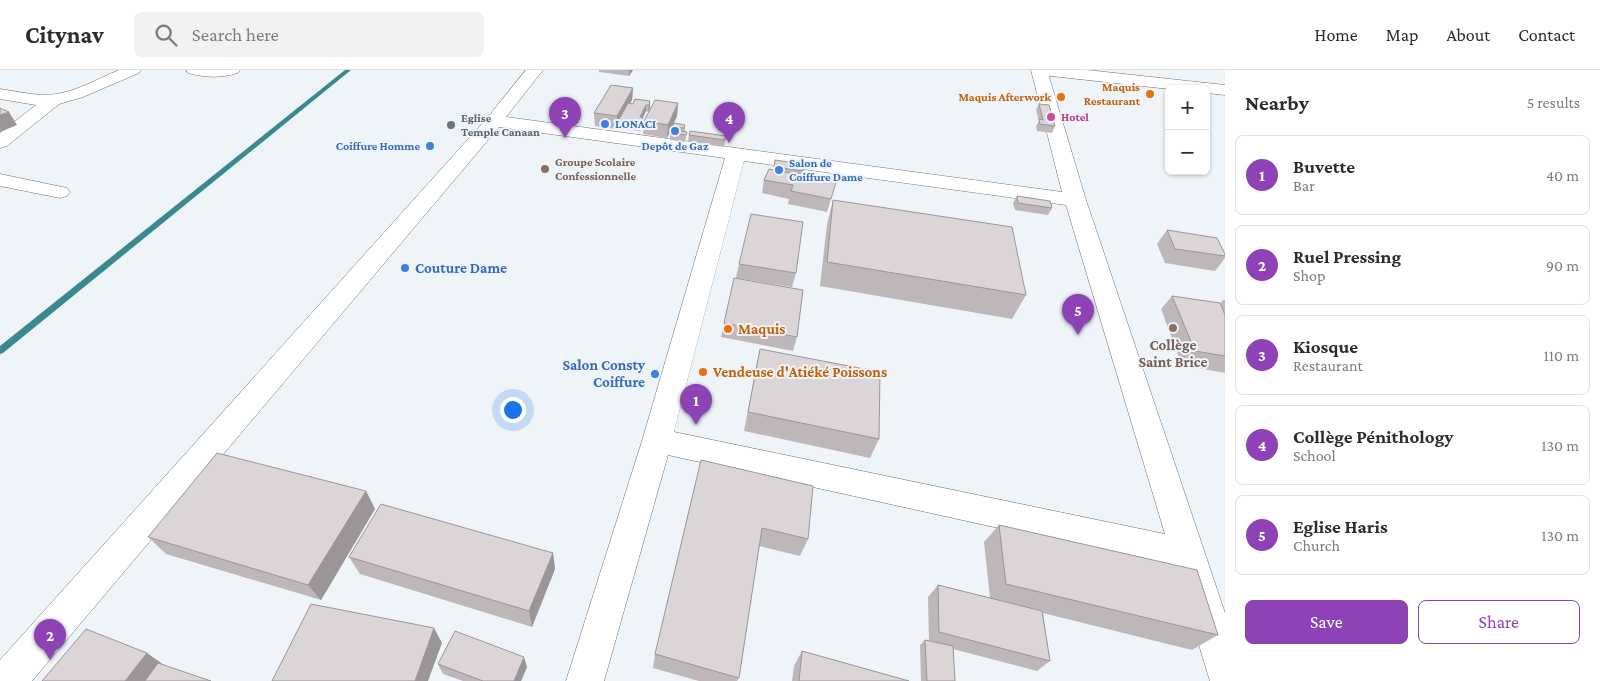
<!DOCTYPE html>
<html lang="en">
<head>
<meta charset="utf-8">
<style>
  :root { --surface:#fff; --page:#f2f2f3; --text:#2b2b33; --muted:#7c7c81; --line:#e1e1e2; --accent:#8d43b5 }
  body { margin:0; font-family:"Crimson Pro",serif; background:var(--page); color:var(--text) }
  .controls { position:absolute; right:15px; top:15px; display:grid; overflow:hidden; border-radius:8px; box-shadow:0 1px 4px #0004 }
  .controls button { width:45px; height:45px; display:grid; place-items:center; padding:0; border:0; border-bottom:1px solid var(--line); background:var(--surface); color:var(--text); font:25px sans-serif }
  .you { position:absolute; left:512px; top:339px; width:18px; height:18px; margin:-12px; border:4px solid #fff; border-radius:50%; background:#1a73e8; box-shadow:0 0 0 8px #1a73e833 }
  .badge { display:grid; place-items:center; width:32px; height:32px; border-radius:50%; background:var(--accent); color:#fff; font-size:16px; font-weight:700 }
  .pin { position:absolute; translate:-50% -41px; filter:drop-shadow(0 1px 2px #0008) }
  .pin::after { content:''; position:absolute; top:26px; width:18px; height:15px; background:inherit; clip-path:polygon(0 0,100% 0,50% 100%) }
  .list { margin:0; padding:0; list-style:none }
  h2 { display:flex; justify-content:space-between; align-items:center; height:65px; margin:0; padding:0 20px; font-size:21px }
  h2 small { font-size:16px; font-weight:400; color:var(--muted) }
  .list li { display:grid; grid-template-columns:32px 1fr auto; gap:15px; align-items:center; box-sizing:border-box; height:80px; margin:0 10px 10px; padding:0 10px; border:1px solid var(--line); border-radius:8px }
  .list b { display:block; font-size:19px; white-space:nowrap }
  .list p { margin:0; font-size:16px; white-space:nowrap; color:var(--muted) }
  .list em { font-size:16px; font-style:normal; color:var(--muted) }
  .actions { display:flex; gap:10px; padding:15px 20px }
  .actions a { flex:1; padding:11px 0; border:1px solid var(--accent); border-radius:8px; text-align:center; font-size:18px; color:var(--accent) }
  .actions .main { background:var(--accent); color:#fff }
  .icon { flex:none; width:28px; height:28px; fill:none; stroke:currentColor; stroke-width:2; stroke-linecap:round; stroke-linejoin:round }
  .map { position:relative; flex:none; width:1225px; height:611px; overflow:hidden }
  header { display:flex; align-items:center; gap:30px; box-sizing:border-box; height:70px; padding:0 25px; background:var(--surface); border-bottom:1px solid var(--line) }
  header strong { font-size:24px }
  nav { display:flex; gap:28px; margin-inline-start:auto; font-size:18px }
  .search { width:350px; height:45px; background:var(--page); display:flex; align-items:center; gap:12px; box-sizing:border-box; padding:0 18px; border-radius:8px; color:var(--muted); font-size:19px }
  main { display:flex }
  aside { flex:1; background:var(--surface) }
  .map>svg:first-child { display:block }
</style>
</head>
<body>
<header>
<strong>Citynav</strong>
<div class="search"><svg class="icon" aria-label="search" viewBox="0 0 24 24"><circle cx="10" cy="10" r="6"/><path d="M15 15l6 6"/></svg>Search here</div>
<nav><a>Home</a><a>Map</a><a>About</a><a>Contact</a></nav>
</header>
<main>
<div class="map">
<svg width="1225" height="611" viewBox="0 0 1225 611">
  <rect width="100%" height="100%" fill="#eff4f8"/>
  <g fill="none" stroke-linecap="round" stroke-linejoin="round">
    <polygon fill="#3a898e" fill-rule="evenodd" points="345,0 351,0 3,283 0,284 0,276"/>
    <g stroke="#6c7073" stroke-width="1">
      <g id="minor">
        <path d="M119,0H141L139,3L83,27L59,34L7,76L0,78V63L36,35L0,29V19C14,21 28,24 42,25C69,26 95,10 119,0Z"/>
        <path d="M186,0H240L238,3C221,8 206,8 188,3Z"/>
        <path d="M526,0H543L506,47L1062,122L1031,0H1047L1086,130L1225,543V611H1210L1175,497L668,385L604,611H566L642,371L725,88L499,57L32,611H0V590L488,47ZM744,91L1066,135L1165,464L674,362Z"/>
        <polygon points="0,104 67,118 70,122 67,126 60,128 0,116"/>
      </g>
    </g>
    <g stroke="#6c7073" stroke-width="1">
      <polygon id="tertiary" points="1034,0 1087,0 1225,15 1225,25 1206,23 1206,19 1169,19 1042,5 1036,3"/>
    </g>
    <use href="#minor" fill="#fff" fill-rule="evenodd"/>
    <use href="#tertiary" fill="#fff" fill-rule="evenodd"/>
  </g>
  <g fill="#bdb7ba">
    <polygon points="599,0 633,0 629,6 599,2"/>
    <polygon points="633,18 632,30 630,34 650,31 650,38 648,42 646,41 643,47 643,54 640,61 618,58 618,56 617,59 595,56 594,43"/>
    <polygon points="678,33 677,46 667,68 643,64 644,51"/>
    <polygon points="1039,34 1055,56 1052,63 1037,61 1036,56 1039,51 1036,40"/>
    <polygon points="685,55 685,62 687,62 685,72 670,70 670,63 672,60 672,57"/>
    <polygon points="689,65 726,66 724,77 688,72"/>
    <polygon points="775,90 803,101 802,105 836,112 827,142 788,134 789,129 762,123 764,110 774,100"/>
    <polygon points="1017,126 1052,138 1048,145 1015,140 1013,133"/>
    <polygon points="833,130 1026,225 1012,249 820,216 827,154"/>
    <polygon points="1167,160 1225,184 1225,188 1215,201 1165,193 1157,174"/>
    <polygon points="739,194 796,203 792,217 736,208"/>
    <polygon points="1172,226 1220,234 1223,230 1225,230 1225,303 1182,295 1161,239"/>
    <polygon points="724,253 797,267 793,281 721,267"/>
    <polygon points="760,279 879,369 870,388 744,361 756,298"/>
    <polygon points="701,390 808,469 800,486 759,476 739,608 737,611 699,611 653,598 655,584"/>
    <polygon points="366,421 375,439 321,530 166,484 148,467"/>
    <polygon points="999,455 1218,565 1192,580 1043,543 1050,591 1037,601 953,579 955,611 921,611 920,575 925,570 929,571 928,527 938,515 990,528 984,472"/>
    <polygon points="553,483 555,499 532,557 360,504 349,487"/>
    <polygon points="802,581 909,611 792,611 794,596"/>
    <polygon points="438,594 527,597 521,611 463,611 443,604"/>
  </g>
  <g fill="#9a9597">
    <polygon points="629,0 633,0 629,6"/>
    <polygon points="633,18 632,30 621,51 618,51 618,56 617,59 617,46"/>
    <polygon points="650,31 650,38 648,42 649,35"/>
    <polygon points="678,33 677,46 667,68 668,55"/>
    <polygon points="646,35 646,41 640,54 640,47"/>
    <polygon points="9,42 17,55 0,62 0,45"/>
    <polygon points="643,47 643,54 640,61 640,54"/>
    <polygon points="366,421 375,439 321,530 308,515"/>
    <polygon points="553,483 555,499 532,557 529,541"/>
    <polygon points="434,558 442,573 428,611 415,611"/>
    <polygon points="147,583 167,597 157,611 125,611"/>
    <polygon points="524,587 527,597 521,611 514,611"/>
  </g>
  <g fill="#dcd5d8" stroke="#9a9597">
    <polygon points="611,15 633,18 617,46 594,43"/>
    <polygon points="635,29 650,31 649,35 646,35 640,47 643,47 640,54 618,51 628,33 633,34"/>
    <polygon points="655,30 678,33 668,55 644,51"/>
    <polygon points="1039,34 1049,35 1055,56 1040,54 1039,49 1043,50"/>
    <polygon points="0,38 9,42 0,45"/>
    <polygon points="674,53 685,55 684,58 672,57"/>
    <polygon points="672,60 687,62 686,65 670,63"/>
    <polygon points="690,61 726,66 725,70 689,65"/>
    <polygon points="775,90 804,94 803,101 774,97"/>
    <polygon points="769,99 836,112 831,129 791,121 793,115 764,110"/>
    <polygon points="1017,126 1050,131 1052,138 1018,133"/>
    <polygon points="833,130 1012,157 1026,225 827,192"/>
    <polygon points="751,144 803,152 796,203 739,194"/>
    <polygon points="1167,160 1217,168 1225,184 1225,186 1175,179"/>
    <polygon points="734,208 803,220 797,267 724,253"/>
    <polygon points="1172,226 1220,233 1225,245 1225,286 1195,281"/>
    <polygon points="760,279 880,302 879,369 748,342"/>
    <polygon points="217,383 366,421 308,515 148,467"/>
    <polygon points="701,390 813,416 808,469 762,458 739,608 655,584"/>
    <polygon points="381,434 553,483 529,541 349,487"/>
    <polygon points="999,455 1197,500 1218,565 1006,514"/>
    <polygon points="938,515 1042,541 1050,591 939,562"/>
    <polygon points="311,534 434,558 415,611 272,611"/>
    <polygon points="86,559 147,583 125,611 42,611"/>
    <polygon points="455,561 524,587 514,611 483,611 438,594"/>
    <polygon points="925,570 953,576 955,611 927,611"/>
    <polygon points="802,581 909,611 799,611"/>
    <polygon points="158,593 211,611 145,611"/>
  </g>
  <g fill="#e8710a" stroke="#eff4f8" stroke-width="2">
    <circle cx="1150" cy="24" r="5"/>
    <circle cx="1061" cy="27" r="5"/>
    <circle cx="728" cy="259" r="5"/>
    <circle cx="703" cy="302" r="5"/>
  </g>
  <circle fill="#d1479c" stroke="#eff4f8" stroke-width="2" cx="1051" cy="47" r="5"/>
  <g fill="#3f7fe0" stroke="#eff4f8" stroke-width="2">
    <circle cx="605" cy="54" r="5"/>
    <circle cx="675" cy="61" r="5"/>
    <circle cx="430" cy="76" r="5"/>
    <circle cx="779" cy="100" r="5"/>
    <circle cx="405" cy="198" r="5"/>
    <circle cx="655" cy="304" r="5"/>
  </g>
  <circle fill="#6b7280" stroke="#eff4f8" stroke-width="2" cx="451" cy="55" r="5"/>
  <g fill="#8d6e63" stroke="#eff4f8" stroke-width="2">
    <circle cx="545" cy="99" r="5"/>
    <circle cx="1173" cy="258" r="5"/>
  </g>
  <g text-anchor="middle" stroke-width="4" stroke-linejoin="round" paint-order="stroke">
    <g font-size="12" font-weight="bold" fill="#c56008" stroke="#eff4f8" text-anchor="end">
      <text x="1140" y="21">Maquis<tspan x="1140" dy="14">Restaurant</tspan></text>
      <text x="1051" y="31">Maquis Afterwork</text>
    </g>
    <g font-size="12" font-weight="bold" fill="#b23c85" stroke="#eff4f8" text-anchor="start">
      <text x="1061" y="51">Hotel</text>
    </g>
    <g font-size="12" font-weight="bold" fill="#5b616d" stroke="#eff4f8" text-anchor="start">
      <text x="461" y="52">Eglise<tspan x="461" dy="14">Temple Canaan</tspan></text>
    </g>
    <g font-size="12" font-weight="bold" fill="#366cbe" stroke="#eff4f8" text-anchor="start">
      <text x="615" y="58">LONACI</text>
      <text x="420" y="80" text-anchor="end">Coiffure Homme</text>
      <text x="675" y="80" text-anchor="middle">Depôt de Gaz</text>
      <text x="789" y="97">Salon de<tspan x="789" dy="14">Coiffure Dame</tspan></text>
    </g>
    <g font-size="12" font-weight="bold" fill="#785e54" stroke="#eff4f8" text-anchor="start">
      <text x="555" y="96">Groupe Scolaire<tspan x="555" dy="14">Confessionnelle</tspan></text>
    </g>
    <g font-size="15" font-weight="bold" fill="#366cbe" stroke="#eff4f8" text-anchor="start">
      <text x="415" y="203">Couture Dame</text>
      <text x="645" y="300" text-anchor="end">Salon Consty<tspan x="645" dy="17">Coiffure</tspan></text>
    </g>
    <g font-size="15" font-weight="bold" fill="#c56008" stroke="#eff4f8" text-anchor="start">
      <text x="738" y="264">Maquis</text>
      <text x="713" y="307">Vendeuse d'Atiéké Poissons</text>
    </g>
    <g font-size="15" font-weight="bold" fill="#785e54" stroke="#eff4f8">
      <text x="1173" y="280">Collège<tspan x="1173" dy="17">Saint Brice</tspan></text>
    </g>
  </g>
</svg>
<div class="controls">
<button>+</button>
<button>−</button>
</div>
<div class="you"></div>
<div class="pin badge" style="left:696px;top:355px">1</div>
<div class="pin badge" style="left:50px;top:590px">2</div>
<div class="pin badge" style="left:565px;top:68px">3</div>
<div class="pin badge" style="left:729px;top:73px">4</div>
<div class="pin badge" style="left:1078px;top:265px">5</div>
</div>
<aside>
<h2>Nearby<small>5 results</small></h2>
<ul class="list">
<li><span class="badge">1</span><div><b>Buvette</b><p>Bar</p></div><em>40 m</em></li>
<li><span class="badge">2</span><div><b>Ruel Pressing</b><p>Shop</p></div><em>90 m</em></li>
<li><span class="badge">3</span><div><b>Kiosque</b><p>Restaurant</p></div><em>110 m</em></li>
<li><span class="badge">4</span><div><b>Collège Pénithology</b><p>School</p></div><em>130 m</em></li>
<li><span class="badge">5</span><div><b>Eglise Haris</b><p>Church</p></div><em>130 m</em></li>
</ul>
<div class="actions"><a class="main">Save</a><a>Share</a></div>
</aside>
</main>
</body>
</html>
